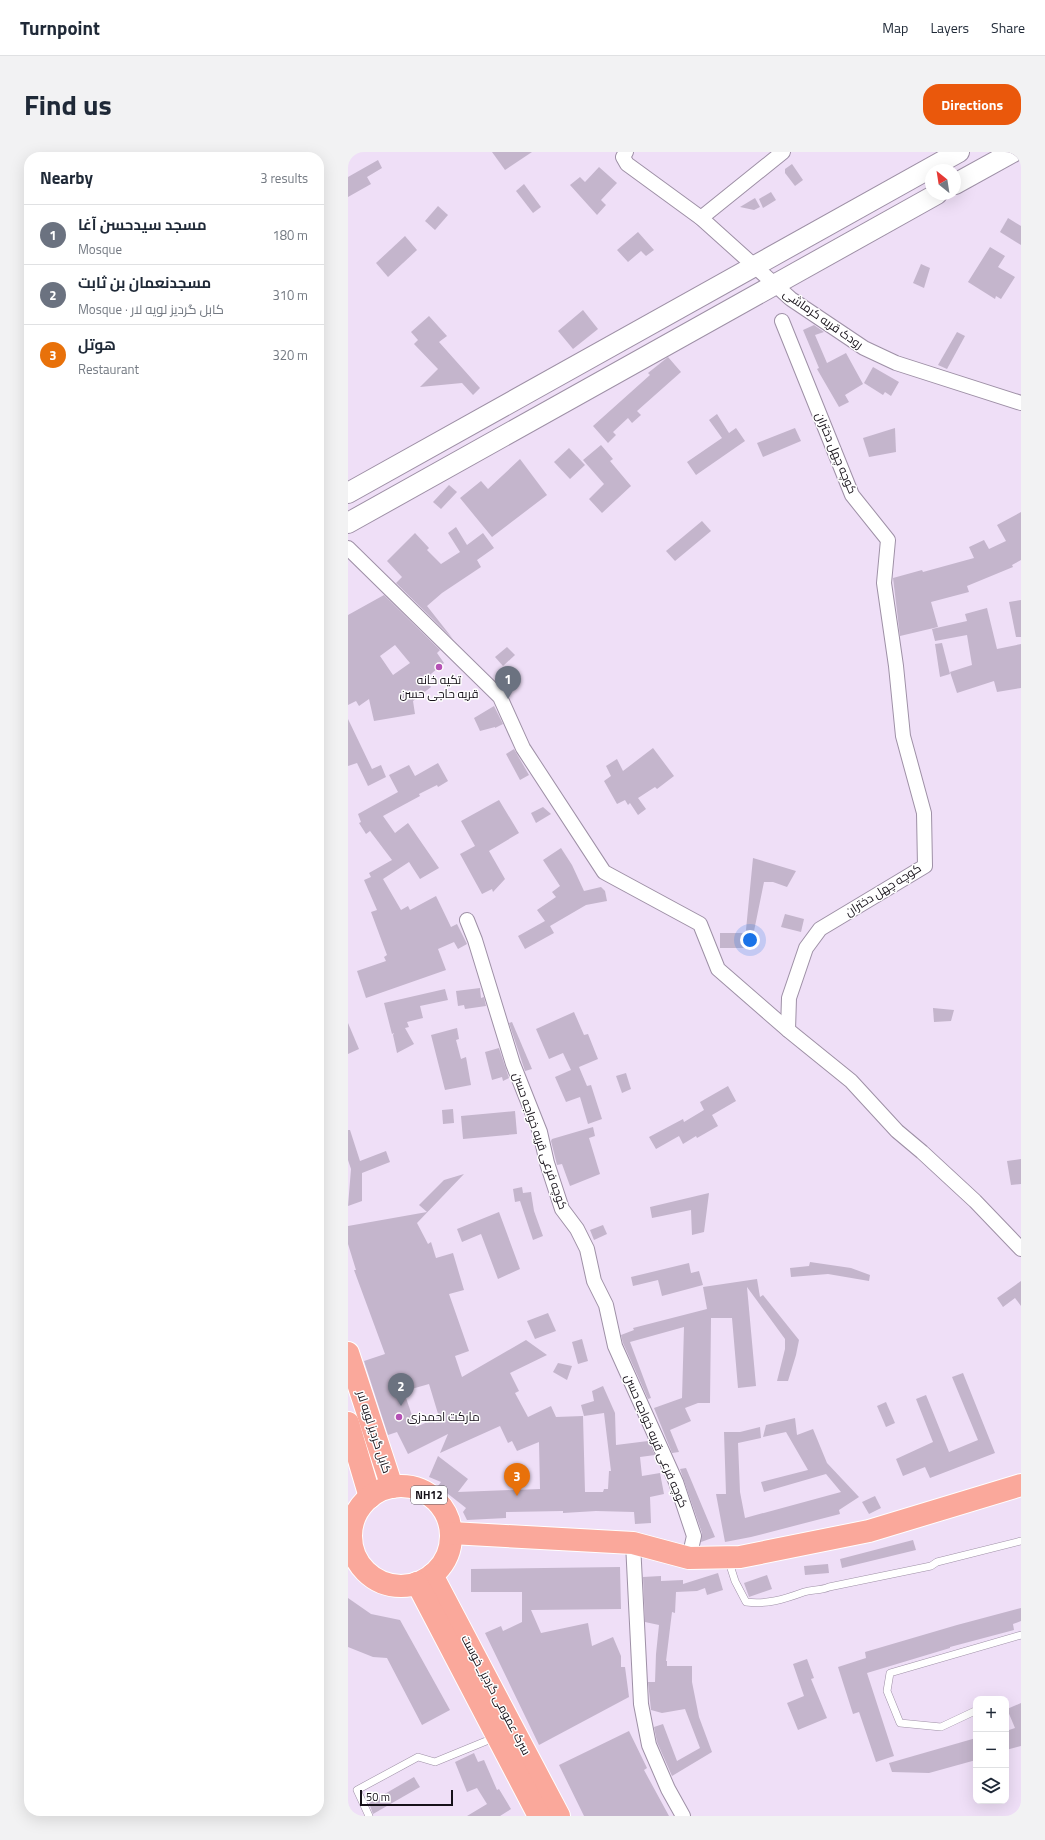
<!DOCTYPE html>
<html lang="en">
<head>
<meta charset="utf-8">
<style>
  :root { --surface:#fff; --page:#f2f2f3; --text:#1f2937; --muted:#747a83; --line:#e0e1e3; --accent:#ea580c }
  body { margin:0; font-family:"Titillium Web",Cairo,sans-serif; background:var(--page); color:var(--text) }
  .controls { position:absolute; right:12px; bottom:12px; display:grid; overflow:hidden; border-radius:8px; box-shadow:0 4px 16px #0002 }
  .controls button { width:36px; height:36px; display:grid; place-items:center; padding:0; border:0; border-bottom:1px solid var(--line); background:var(--surface); color:var(--text); font:20px sans-serif }
  .compass { position:absolute; left:577px; top:12px; width:36px; height:36px; border-radius:50%; background:var(--surface); box-shadow:0 4px 16px #0002; rotate:330deg }
  .scale { position:absolute; left:12px; bottom:10px; width:93px; box-sizing:border-box; padding-left:4px; border:2px solid #161119; border-top:0; font-size:11px; line-height:14px; white-space:nowrap; color:#161119; -webkit-text-stroke:3px #fff; paint-order:stroke }
  .you { position:absolute; left:402px; top:788px; width:14px; height:14px; margin:-10px; border:3px solid #fff; border-radius:50%; background:#1a73e8; box-shadow:0 0 0 6px #1a73e833 }
  .badge { display:grid; place-items:center; width:26px; height:26px; border-radius:50%; background:var(--accent); color:#fff; font-size:13px; font-weight:700 }
  .pin { position:absolute; translate:-50% -33px; filter:drop-shadow(0 1px 2px #0008) }
  .pin::after { content:''; position:absolute; top:21px; width:14px; height:12px; background:inherit; clip-path:polygon(0 0,100% 0,50% 100%) }
  .list { margin:0; padding:0; list-style:none }
  h2 { display:flex; justify-content:space-between; align-items:center; height:52px; margin:0; padding:0 16px; font-size:17px }
  h2 small { font-size:13px; font-weight:400; color:var(--muted) }
  .list li { display:grid; grid-template-columns:26px 1fr auto; gap:12px; align-items:center; box-sizing:border-box; height:60px; padding:0 16px; border-top:1px solid var(--line) }
  .list b { display:block; font-size:15px; white-space:nowrap }
  .list p { margin:0; font-size:13px; white-space:nowrap; color:var(--muted) }
  .list em { font-size:13px; font-style:normal; color:var(--muted) }
  .icon { flex:none; width:22px; height:22px; fill:none; stroke:currentColor; stroke-width:2; stroke-linecap:round; stroke-linejoin:round }
  .map { position:relative; flex:none; width:673px; height:1664px; overflow:hidden; border-radius:16px }
  header { display:flex; align-items:center; gap:24px; box-sizing:border-box; height:56px; padding:0 20px; background:var(--surface); border-bottom:1px solid var(--line) }
  header strong { font-size:19px }
  nav { display:flex; gap:22px; margin-inline-start:auto; font-size:14px }
  .intro { display:flex; align-items:center; justify-content:space-between; box-sizing:border-box; height:96px; padding:0 24px }
  h1 { margin:0; font-size:28px }
  .button { padding:10px 18px; border-radius:16px; background:var(--accent); color:#fff; font-size:14px; font-weight:700 }
  main { display:flex; gap:24px; padding:0 24px }
  aside { flex:1; background:var(--surface); border-radius:16px; box-shadow:0 4px 16px #0002 }
  .map>svg:first-child { display:block }
</style>
</head>
<body>
<header>
<strong>Turnpoint</strong>
<nav><a>Map</a><a>Layers</a><a>Share</a></nav>
</header>
<div class="intro"><h1>Find us</h1><a class="button">Directions</a></div>
<main>
<aside>
<h2>Nearby<small>3 results</small></h2>
<ul class="list">
<li><span class="badge" style="background:#6b7280">1</span><div><b>مسجد سیدحسن آغا</b><p>Mosque</p></div><em>180 m</em></li>
<li><span class="badge" style="background:#6b7280">2</span><div><b>مسجدنعمان بن ثابت</b><p>Mosque · کابل گردیز لویه لار</p></div><em>310 m</em></li>
<li><span class="badge" style="background:#e8710a">3</span><div><b>هوتل</b><p>Restaurant</p></div><em>320 m</em></li>
</ul>
</aside>
<div class="map">
<svg width="673" height="1664" viewBox="0 0 673 1664">
  <rect width="100%" height="100%" fill="#efdff7"/>
  <g fill="#c4b5cc" fill-rule="evenodd">
    <polygon points="144,0 184,0 157,18"/>
    <polygon points="30,8 34,16 19,25 23,32 0,45 0,25"/>
    <polygon points="444,12 455,28 447,34 437,21 437,17"/>
    <polygon points="251,15 269,31 253,48 258,53 249,63 222,33 232,25 237,30"/>
    <polygon points="176,32 193,55 185,61 168,39"/>
    <polygon points="423,40 428,48 415,56 411,47"/>
    <polygon points="407,46 412,55 406,58 392,55"/>
    <polygon points="90,54 100,63 87,78 77,69"/>
    <polygon points="660,66 673,74 673,93 652,80"/>
    <polygon points="290,80 306,98 298,104 293,99 280,110 269,98"/>
    <polygon points="57,84 69,98 40,125 28,111"/>
    <polygon points="642,95 657,104 650,115 667,125 653,147 648,144 647,147 620,130"/>
    <polygon points="573,112 582,116 576,136 565,131"/>
    <polygon points="235,158 250,177 225,197 210,179"/>
    <polygon points="81,164 99,184 91,190 132,236 125,243 114,231 72,235 90,217 66,192 70,188 63,180"/>
    <polygon points="466,173 476,180 467,183 479,211 498,201 515,232 497,243 501,250 491,255 469,217 471,216 455,178"/>
    <polygon points="609,180 617,184 599,217 590,213"/>
    <polygon points="320,205 333,220 289,259 293,263 284,271 280,266 265,280 268,283 260,291 245,274 302,223 300,221"/>
    <polygon points="525,215 551,230 543,244 537,240 535,243 516,231"/>
    <polygon points="369,262 381,281 388,276 397,289 348,323 339,310 374,286 361,268"/>
    <polygon points="447,276 453,289 415,305 409,291"/>
    <polygon points="547,276 548,300 521,305 515,286"/>
    <polygon points="253,293 265,307 262,309 283,334 254,361 241,347 256,332 235,308"/>
    <polygon points="221,296 237,313 222,327 206,310"/>
    <polygon points="172,307 199,343 144,385 112,346 133,329 140,337"/>
    <polygon points="101,333 109,340 93,357 85,350"/>
    <polygon points="673,360 673,408 664,413 665,415 619,434 621,440 583,450 590,475 552,484 545,426 574,418 575,420 626,406 621,395 636,388 641,397 658,389 649,373"/>
    <polygon points="354,369 363,379 327,409 318,399"/>
    <polygon points="108,375 119,393 135,381 146,396 129,408 133,415 94,441 79,454 105,487 48,431 54,425 39,409 67,381 81,396 79,398 93,412 112,400 100,381"/>
    <path d="M36,443L92,498L89,501L96,511L77,527L83,535L65,549L67,562L26,569L21,547L11,554L8,549L0,553V463ZM47,493L62,511L45,523L32,504Z"/>
    <polygon points="673,448 673,485 668,485 661,450"/>
    <polygon points="639,456 649,497 673,492 673,536 649,540 646,529 609,541 602,520 624,513 619,483 587,489 584,477 619,469 617,462"/>
    <polygon points="594,491 602,522 592,525 587,492"/>
    <polygon points="159,495 167,503 155,514 147,505"/>
    <polygon points="146,554 155,572 147,576 147,575 132,579 126,566"/>
    <polygon points="0,567 24,617 33,613 38,625 20,634 9,611 0,614"/>
    <polygon points="305,596 326,624 309,637 307,635 290,646 298,657 290,663 282,651 280,653 277,648 269,652 256,629 263,624 258,614 269,607 275,619"/>
    <polygon points="166,597 181,623 172,628 158,602"/>
    <polygon points="90,611 100,629 90,635 89,633 71,642 72,644 35,664 47,681 60,671 91,716 72,727 61,710 35,727 53,758 60,754 62,758 88,744 103,775 109,772 119,792 110,797 106,790 90,797 98,818 18,846 9,819 38,809 36,805 39,803 23,760 29,758 16,728 23,725 21,721 44,708 22,679 18,682 11,671 13,670 10,662 50,640 41,623 61,613 67,624"/>
    <polygon points="151,648 171,681 141,699 157,727 145,740 144,737 134,742 112,702 127,694 113,669"/>
    <polygon points="195,655 203,662 188,671 183,661"/>
    <polygon points="213,696 224,713 236,739 253,735 257,739 259,749 238,753 202,774 206,781 177,797 170,784 197,769 189,758 208,745 204,740 212,734 195,708"/>
    <polygon points="405,706 448,719 439,735 425,730 416,730 404,789 397,788"/>
    <polygon points="437,762 456,767 453,780 433,775"/>
    <rect x="372" y="781" width="25" height="15"/>
    <polygon points="132,836 133,846 136,845 138,854 117,857 116,853 110,854 108,839"/>
    <polygon points="97,837 100,848 72,854 75,866 59,870 61,875 57,876 66,892 49,901 45,883 46,881 44,882 36,851"/>
    <polygon points="585,856 606,858 603,869 586,870"/>
    <polygon points="226,860 236,883 240,882 250,907 231,915 239,934 243,933 254,967 240,972 232,945 218,950 207,925 223,918 215,901 201,907 188,877"/>
    <polygon points="164,870 184,917 177,919 161,871"/>
    <polygon points="0,871 11,897 0,902"/>
    <polygon points="109,876 111,887 108,888 113,907 118,905 123,933 97,938 83,883"/>
    <polygon points="151,896 161,926 155,929 154,925 144,928 137,900"/>
    <polygon points="278,921 283,937 274,941 268,924"/>
    <polygon points="380,934 388,949 364,963 370,974 349,986 348,984 335,992 331,984 308,997 301,985 335,967 336,970 356,958 352,950"/>
    <polygon points="105,957 106,971 95,972 94,958"/>
    <polygon points="167,959 169,982 115,987 113,964"/>
    <polygon points="245,975 247,984 241,986 252,1022 222,1034 214,1012 209,1013 203,989 204,987"/>
    <polygon points="0,978 2,978 12,1009 38,999 42,1010 14,1021 14,1049 0,1054 3,1017 0,1008"/>
    <polygon points="673,1007 673,1032 663,1033 659,1009"/>
    <path d="M116,1022L69,1071L80,1092L83,1090L88,1106L105,1101L116,1138L101,1142L121,1199L107,1204L114,1225L178,1188L199,1203L162,1221L171,1239L167,1241L180,1265L203,1254L208,1265L235,1264L237,1340H255L256,1337H260L261,1319H263L256,1261L236,1264L233,1253L246,1249L244,1239L255,1234L267,1261L268,1293L300,1289L307,1303L292,1305L294,1324L312,1321L316,1342L302,1345L303,1371L287,1372L286,1360L248,1359L215,1361V1359L158,1360V1366L119,1368L115,1360L118,1356L90,1334L93,1330L81,1325L90,1304L120,1327L110,1340L192,1337L191,1290L169,1299L164,1289L160,1291L152,1274L92,1301L100,1282L60,1302L49,1280L40,1283L16,1209L37,1202L6,1118H8L0,1092V1074L79,1060L71,1053L96,1028ZM81,1232L91,1265L68,1275L57,1243L61,1241L60,1238Z"/>
    <polygon points="174,1035 175,1041 183,1040 186,1059 195,1084 185,1088 172,1049 167,1050 165,1037"/>
    <polygon points="361,1041 356,1080 344,1083 343,1058 304,1066 302,1055"/>
    <polygon points="151,1060 172,1117 150,1127 133,1082 114,1090 109,1077"/>
    <polygon points="255,1073 259,1082 246,1088 242,1078"/>
    <polygon points="462,1110 503,1116 522,1123 521,1129 480,1122 443,1125 442,1116 461,1114"/>
    <polygon points="341,1111 343,1121 351,1119 355,1133 314,1144 310,1128 285,1134 283,1125"/>
    <polygon points="409,1127 412,1145 415,1143 451,1188 448,1203 440,1229 429,1229 437,1197 437,1187 399,1135 408,1234 390,1236 384,1166 363,1166 362,1251 350,1251 337,1256 343,1269 322,1278 331,1300 324,1301 306,1256 334,1246 336,1175 282,1190 303,1246 300,1247 275,1191 273,1183 286,1178 285,1176 359,1157 355,1135"/>
    <polygon points="673,1129 673,1154 667,1146 655,1155 649,1146"/>
    <polygon points="200,1161 208,1179 187,1187 179,1169"/>
    <polygon points="234,1187 240,1209 230,1212 224,1190"/>
    <polygon points="210,1211 224,1214 219,1228 205,1220"/>
    <polygon points="615,1221 647,1301 582,1326 577,1315 555,1324 548,1307 585,1290 568,1247 578,1243 601,1300 630,1288 604,1225"/>
    <polygon points="538,1250 547,1271 538,1275 529,1254"/>
    <polygon points="447,1266 449,1283 465,1277 479,1311 511,1345 491,1358 492,1362 403,1385 377,1390 368,1342 378,1342 376,1280 392,1280 412,1275 413,1286 390,1291 392,1340 397,1366 493,1340 478,1322 416,1340 413,1330 460,1318 438,1280 415,1285 418,1273"/>
    <polygon points="338,1316 367,1385 353,1390 354,1381 332,1317"/>
    <polygon points="527,1344 533,1356 521,1362 514,1350"/>
    <polygon points="565,1388 568,1398 494,1416 492,1407"/>
    <polygon points="480,1412 481,1421 457,1423 456,1414"/>
    <polygon points="272,1415 273,1457 183,1458 193,1481 240,1471 244,1494 265,1485 273,1504 273,1515 277,1515 281,1545 191,1593 137,1481 153,1474 155,1479 174,1470 174,1440 123,1440 123,1417"/>
    <polygon points="370,1421 375,1438 359,1443 357,1436 349,1439 328,1440 327,1461 324,1460 318,1509 319,1509 319,1514 344,1514 344,1530 351,1565 364,1600 324,1624 309,1590 306,1575 315,1572 329,1609 352,1596 337,1557 314,1561 303,1558 300,1530 307,1530 308,1502 311,1473 297,1470 295,1425 313,1424 313,1429 335,1428 335,1432"/>
    <polygon points="419,1423 424,1437 401,1445 396,1431"/>
    <polygon points="0,1446 23,1462 52,1468 102,1558 74,1573 39,1506 25,1505 0,1495"/>
    <polygon points="673,1456 673,1469 665,1472 666,1478 602,1495 602,1496 519,1521 546,1604 528,1610 511,1560 505,1562 490,1515 518,1506 517,1500 609,1473"/>
    <polygon points="459,1507 466,1526 463,1527 479,1566 450,1578 439,1551 456,1544 445,1512"/>
    <polygon points="673,1551 673,1594 658,1598 658,1579 667,1576 659,1557"/>
    <polygon points="281,1579 299,1616 296,1618 321,1664 236,1664 211,1613"/>
    <polygon points="628,1586 628,1608 581,1621 544,1620 541,1611"/>
    <polygon points="126,1601 130,1610 136,1608 149,1638 151,1637 163,1657 152,1664 119,1664 139,1652 129,1636 119,1640 107,1610"/>
    <polygon points="66,1625 72,1635 25,1662 21,1651"/>
  </g>
  <g fill="none" stroke-linecap="round" stroke-linejoin="round">
    <g stroke="#9e90a6" stroke-width="8">
      <g id="lane">
        <path d="M380,1407L387,1429L398,1450C418,1453 437,1447 456,1440C465,1437 472,1439 481,1435L583,1414L589,1410L673,1389"/>
        <polyline points="627,1559 593,1575 552,1571 539,1539 542,1521 673,1483"/>
        <polyline points="21,1664 9,1638 70,1605 87,1610 148,1585"/>
      </g>
    </g>
    <g stroke="#9e90a6" stroke-width="16">
      <g id="street">
        <polyline points="278,0 275,5 279,12 353,66 443,147 516,196 548,211 673,251"/>
        <polyline points="353,66 435,0"/>
        <polyline points="434,169 504,343 540,388 536,431 548,514 555,584 576,661 577,714 472,777 458,796 441,846 440,878 503,929 549,979 574,1000 627,1049 673,1097"/>
        <polyline points="0,396 152,545 175,596 256,720 352,772 370,817 440,878"/>
        <polyline points="119,768 127,788 165,912 192,980 199,1011 214,1057 229,1077 239,1097 246,1129 258,1153 267,1194 328,1330 346,1384 341,1406"/>
        <polyline points="285,1391 293,1552 301,1593 320,1637 335,1664"/>
      </g>
    </g>
    <g stroke="#9e90a6" stroke-width="22">
      <g id="secondary">
        <polyline points="607,32 665,0"/>
        <polyline points="0,341 611,0"/>
        <polyline points="0,371 589,42"/>
        <polyline points="0,1386 3,1386"/>
      </g>
    </g>
    <g stroke="#fff" stroke-width="24">
      <g id="highway">
        <polyline points="0,1201 44,1335"/>
        <polyline points="0,1271 22,1345"/>
        <circle cx="53" cy="1384" r="50"/>
        <polyline points="103,1381 285,1391 341,1406 392,1405 521,1379 673,1333"/>
        <polyline points="84,1423 211,1664"/>
        <polyline points="69,1431 191,1664"/>
      </g>
    </g>
    <use href="#lane" stroke="#fff" stroke-width="7"/>
    <use href="#street" stroke="#fff" stroke-width="14"/>
    <use href="#secondary" stroke="#fff" stroke-width="20"/>
    <use href="#highway" stroke="#faa89b" stroke-width="22"/>
  </g>
  <g fill="#b550b5" stroke="#fff" stroke-width="1.5">
    <circle cx="91" cy="515" r="4"/>
    <circle cx="51" cy="1265" r="4"/>
  </g>
  <g text-anchor="middle" stroke-width="3" stroke-linejoin="round" paint-order="stroke">
    <rect fill="#fff" stroke="#5c585e" stroke-width="1" x="63" y="1334" width="36" height="18" rx="3"/>
    <g font-size="11" font-weight="bold" fill="#161119">
      <text x="81" y="1347">NH12</text>
    </g>
    <g font-size="12" fill="#161119" stroke="#fff">
      <text transform="translate(475 167) rotate(35)" y="4">رودک قریه کرماشی</text>
      <text transform="translate(488 301) rotate(67)" y="4">کوچه چهل دختران</text>
      <text transform="translate(535 738) rotate(-32)" y="4">کوچه چهل دختران</text>
      <text transform="translate(192 989) rotate(71)" y="4">کوچه فرعی قریه خواجه حسن</text>
      <text transform="translate(26 1280) rotate(72)" y="4">کابل گردیز لویه لار</text>
      <text transform="translate(308 1289) rotate(67)" y="4">کوچه فرعی قریه خواجه حسن</text>
      <text transform="translate(148 1543) rotate(62)" y="4">سرک عمومی گردیز_خوست</text>
    </g>
    <g font-size="12" fill="#161119" stroke="#fff">
      <text x="91" y="532">تکیه خانه<tspan x="91" dy="14">قریه حاجی حسن</tspan></text>
      <text x="59" y="1269" text-anchor="start">مارکت احمدزی</text>
    </g>
  </g>
</svg>
<div class="controls">
<button>+</button>
<button>−</button>
<button><svg class="icon" aria-label="layers" viewBox="0 0 24 24"><path d="M12 4l9 5-9 5-9-5zM3 14l9 5 9-5"/></svg></button>
</div>
<svg class="compass" viewBox="-18 -18 36 36"><path d="M0-13l5 13h-10z" fill="#e53935"/><path d="M0 13l5-13h-10z" fill="#747a83"/></svg>
<div class="scale">50 m</div>
<div class="you"></div>
<div class="pin badge" style="left:160px;top:547px;background:#6b7280">1</div>
<div class="pin badge" style="left:53px;top:1254px;background:#6b7280">2</div>
<div class="pin badge" style="left:169px;top:1344px;background:#e8710a">3</div>
</div>
</main>
</body>
</html>
